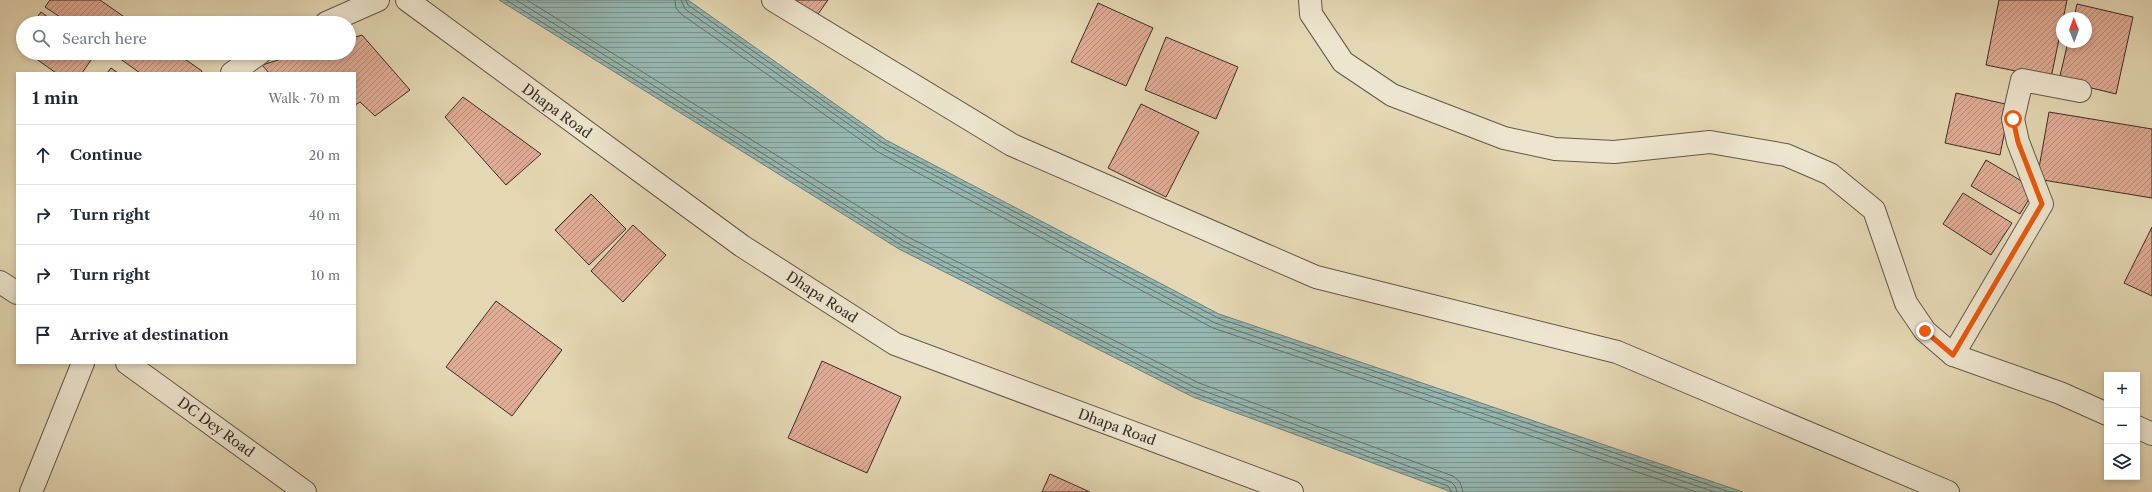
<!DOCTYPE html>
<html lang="en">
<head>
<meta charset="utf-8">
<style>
  :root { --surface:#fff; --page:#f2f2f3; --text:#1f2937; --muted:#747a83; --line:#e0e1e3 }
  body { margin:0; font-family:"Libre Caslon Text",serif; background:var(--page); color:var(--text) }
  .controls { position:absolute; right:12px; bottom:12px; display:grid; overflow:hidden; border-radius:0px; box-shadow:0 2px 6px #0003 }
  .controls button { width:36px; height:36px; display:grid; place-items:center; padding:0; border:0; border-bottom:1px solid var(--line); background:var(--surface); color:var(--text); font:20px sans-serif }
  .compass { position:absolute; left:2056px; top:12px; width:36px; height:36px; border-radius:50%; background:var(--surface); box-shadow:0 2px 6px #0003; rotate:359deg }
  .stop { position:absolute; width:12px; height:12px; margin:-9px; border:3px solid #ea580c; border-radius:50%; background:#fff }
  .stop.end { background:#ea580c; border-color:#fff; box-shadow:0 1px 4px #0008 }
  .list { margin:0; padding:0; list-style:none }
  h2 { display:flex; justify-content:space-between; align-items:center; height:52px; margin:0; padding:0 16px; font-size:17px }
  h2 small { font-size:13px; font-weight:400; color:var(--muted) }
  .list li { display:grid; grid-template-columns:26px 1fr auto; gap:12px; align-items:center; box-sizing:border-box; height:60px; padding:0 16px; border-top:1px solid var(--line) }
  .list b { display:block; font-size:15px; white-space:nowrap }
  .list em { font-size:13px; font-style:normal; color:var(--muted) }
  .icon { flex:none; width:22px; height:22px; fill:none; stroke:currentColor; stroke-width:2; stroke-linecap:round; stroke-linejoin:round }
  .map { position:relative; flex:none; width:2152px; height:492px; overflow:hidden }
  .search { position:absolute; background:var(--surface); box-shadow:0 2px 6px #0003; left:16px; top:16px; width:340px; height:44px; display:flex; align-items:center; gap:10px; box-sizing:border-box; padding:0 14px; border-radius:22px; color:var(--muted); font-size:15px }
  .panel { position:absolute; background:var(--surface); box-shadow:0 2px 6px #0003; left:16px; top:72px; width:340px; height:292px; border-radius:0px }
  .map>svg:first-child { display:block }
</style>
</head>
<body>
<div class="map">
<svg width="2152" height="492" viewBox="0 0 2152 492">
  <defs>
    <pattern id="water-rules" width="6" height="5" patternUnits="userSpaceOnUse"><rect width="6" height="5" fill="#96b8b2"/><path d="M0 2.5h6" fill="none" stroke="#7b9691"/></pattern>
    <pattern id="building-hatch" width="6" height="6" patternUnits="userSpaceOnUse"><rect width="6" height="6" fill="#e1ac96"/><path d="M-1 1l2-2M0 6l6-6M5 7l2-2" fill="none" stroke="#b78c7a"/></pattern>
  </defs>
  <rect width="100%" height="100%" fill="#e4d7b3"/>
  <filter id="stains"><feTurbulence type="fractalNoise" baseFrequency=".005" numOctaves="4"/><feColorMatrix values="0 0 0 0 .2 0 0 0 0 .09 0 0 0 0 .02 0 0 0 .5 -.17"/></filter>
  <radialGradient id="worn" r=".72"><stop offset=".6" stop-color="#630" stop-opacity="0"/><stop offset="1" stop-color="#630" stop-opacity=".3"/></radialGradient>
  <polygon fill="url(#water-rules)" stroke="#71817a" points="499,0 688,0 886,140 1219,314 1743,492 1452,492 1193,397 899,249"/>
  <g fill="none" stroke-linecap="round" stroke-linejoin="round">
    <g stroke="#68736c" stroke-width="1">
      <polyline points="506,0 901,245 1194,393 1448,486 1452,492"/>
      <polyline points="516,0 903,241 1196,388 1451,482 1455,486 1457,492"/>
      <polyline points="527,0 906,236 1199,383 1453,476 1460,482 1463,492"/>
      <polyline points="675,0 676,8 681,14 878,152 1213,328 1696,492"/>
      <polyline points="681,0 685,9 881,147 1215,323 1715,492"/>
      <polyline points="686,0 688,5 883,143 1218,318 1730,492"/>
    </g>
  </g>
  <g fill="url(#building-hatch)" stroke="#3a2e27">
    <polygon points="50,0 100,0 133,23 69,23 45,7"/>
    <polygon points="791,0 828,0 816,17"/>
    <polygon points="1999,0 2067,0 2051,78 1986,65"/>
    <polygon points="1098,3 1153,28 1126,86 1071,62"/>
    <polygon points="2077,4 2133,17 2116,94 2059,80 2068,42 2086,42 2086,18 2074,18"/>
    <polygon points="41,12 56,23 33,23"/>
    <polygon points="362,35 410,90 375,116 360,102 355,105 355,73 269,73 262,65 301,53 349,53 349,39"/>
    <polygon points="23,37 23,49 17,45"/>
    <polygon points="1166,37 1238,67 1216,119 1145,90"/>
    <polygon points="28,53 96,53 82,73 56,73"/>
    <polygon points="112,53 176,53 202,71 201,73 140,73"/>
    <polygon points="111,68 118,73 107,73"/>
    <polygon points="1956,93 2010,105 2000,155 1945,143"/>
    <polygon points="463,97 541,154 506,185 445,117"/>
    <polygon points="1141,104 1199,132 1166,197 1108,168"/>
    <polygon points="2049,112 2152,129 2152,198 2037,179"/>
    <polygon points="1986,160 2035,189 2020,214 1971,186"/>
    <polygon points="1963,193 2012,223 1991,255 1943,224"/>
    <polygon points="591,194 626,229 589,265 555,230"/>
    <polygon points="633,225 666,255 623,302 591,271"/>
    <polygon points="2152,227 2152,296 2124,283"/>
    <polygon points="496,301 562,350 512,416 446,367"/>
    <polygon points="822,361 901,397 867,473 788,438"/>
    <polygon points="1050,474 1090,492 1042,492"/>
  </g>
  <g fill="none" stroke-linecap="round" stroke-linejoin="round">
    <g stroke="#64584a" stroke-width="24">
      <g id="minor">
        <polyline points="407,0 742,246 895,344 1292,492"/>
        <polyline points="773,0 1012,145 1316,277 1617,352 1948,492"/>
        <polyline points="1310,0 1311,14 1343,62 1392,95 1504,138 1555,149 1614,152 1710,142 1786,155 1830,174 1874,210 1906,303 1925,331 1953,355 2060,393 2107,414"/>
        <polyline points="326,23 378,0"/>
        <polyline points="232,73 260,53"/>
        <polyline points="0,282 17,293"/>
        <polyline points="1953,355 2042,204 2018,142 2013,119 2022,80 2080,91"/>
        <polyline points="127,363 305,492"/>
        <polyline points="2137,427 2152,434"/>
        <polyline points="31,492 83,363"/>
      </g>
    </g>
    <use href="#minor" stroke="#ede5ce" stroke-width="22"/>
  </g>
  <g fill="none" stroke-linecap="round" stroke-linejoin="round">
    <polyline stroke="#ea580c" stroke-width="5" points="1925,331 1953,355 2042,204 2018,142 2013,119"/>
  </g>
  <g text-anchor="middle" stroke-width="3" stroke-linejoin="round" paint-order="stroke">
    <g font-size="14" fill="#3a2e27" stroke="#ede5ce">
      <text transform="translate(557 111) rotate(36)" y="5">Dhapa Road</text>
      <text transform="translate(822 297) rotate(33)" y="5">Dhapa Road</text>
      <text transform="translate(216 427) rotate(36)" y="5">DC Dey Road</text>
      <text transform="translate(1117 427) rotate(20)" y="5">Dhapa Road</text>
    </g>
  </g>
  <rect width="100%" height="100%" filter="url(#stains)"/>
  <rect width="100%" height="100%" fill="url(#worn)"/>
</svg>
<div class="controls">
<button>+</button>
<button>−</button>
<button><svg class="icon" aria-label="layers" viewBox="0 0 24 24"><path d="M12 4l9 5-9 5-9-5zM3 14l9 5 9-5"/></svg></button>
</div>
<svg class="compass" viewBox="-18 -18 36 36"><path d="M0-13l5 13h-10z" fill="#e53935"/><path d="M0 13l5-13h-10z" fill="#747a83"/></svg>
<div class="stop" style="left:2013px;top:119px"></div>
<div class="stop end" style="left:1925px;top:331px"></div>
<div class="search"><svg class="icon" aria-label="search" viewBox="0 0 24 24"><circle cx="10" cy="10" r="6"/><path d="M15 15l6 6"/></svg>Search here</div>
<section class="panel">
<h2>1 min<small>Walk · 70 m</small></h2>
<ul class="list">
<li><svg class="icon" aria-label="ahead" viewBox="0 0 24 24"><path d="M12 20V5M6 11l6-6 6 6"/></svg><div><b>Continue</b></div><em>20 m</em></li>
<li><svg class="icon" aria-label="right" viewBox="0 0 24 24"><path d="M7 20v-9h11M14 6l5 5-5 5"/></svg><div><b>Turn right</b></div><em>40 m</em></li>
<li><svg class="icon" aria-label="right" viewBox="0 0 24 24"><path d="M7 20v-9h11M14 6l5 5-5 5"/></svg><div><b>Turn right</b></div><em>10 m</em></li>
<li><svg class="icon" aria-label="arrive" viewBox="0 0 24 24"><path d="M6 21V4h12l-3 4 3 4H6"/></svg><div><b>Arrive at destination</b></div></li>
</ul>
</section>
</div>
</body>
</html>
